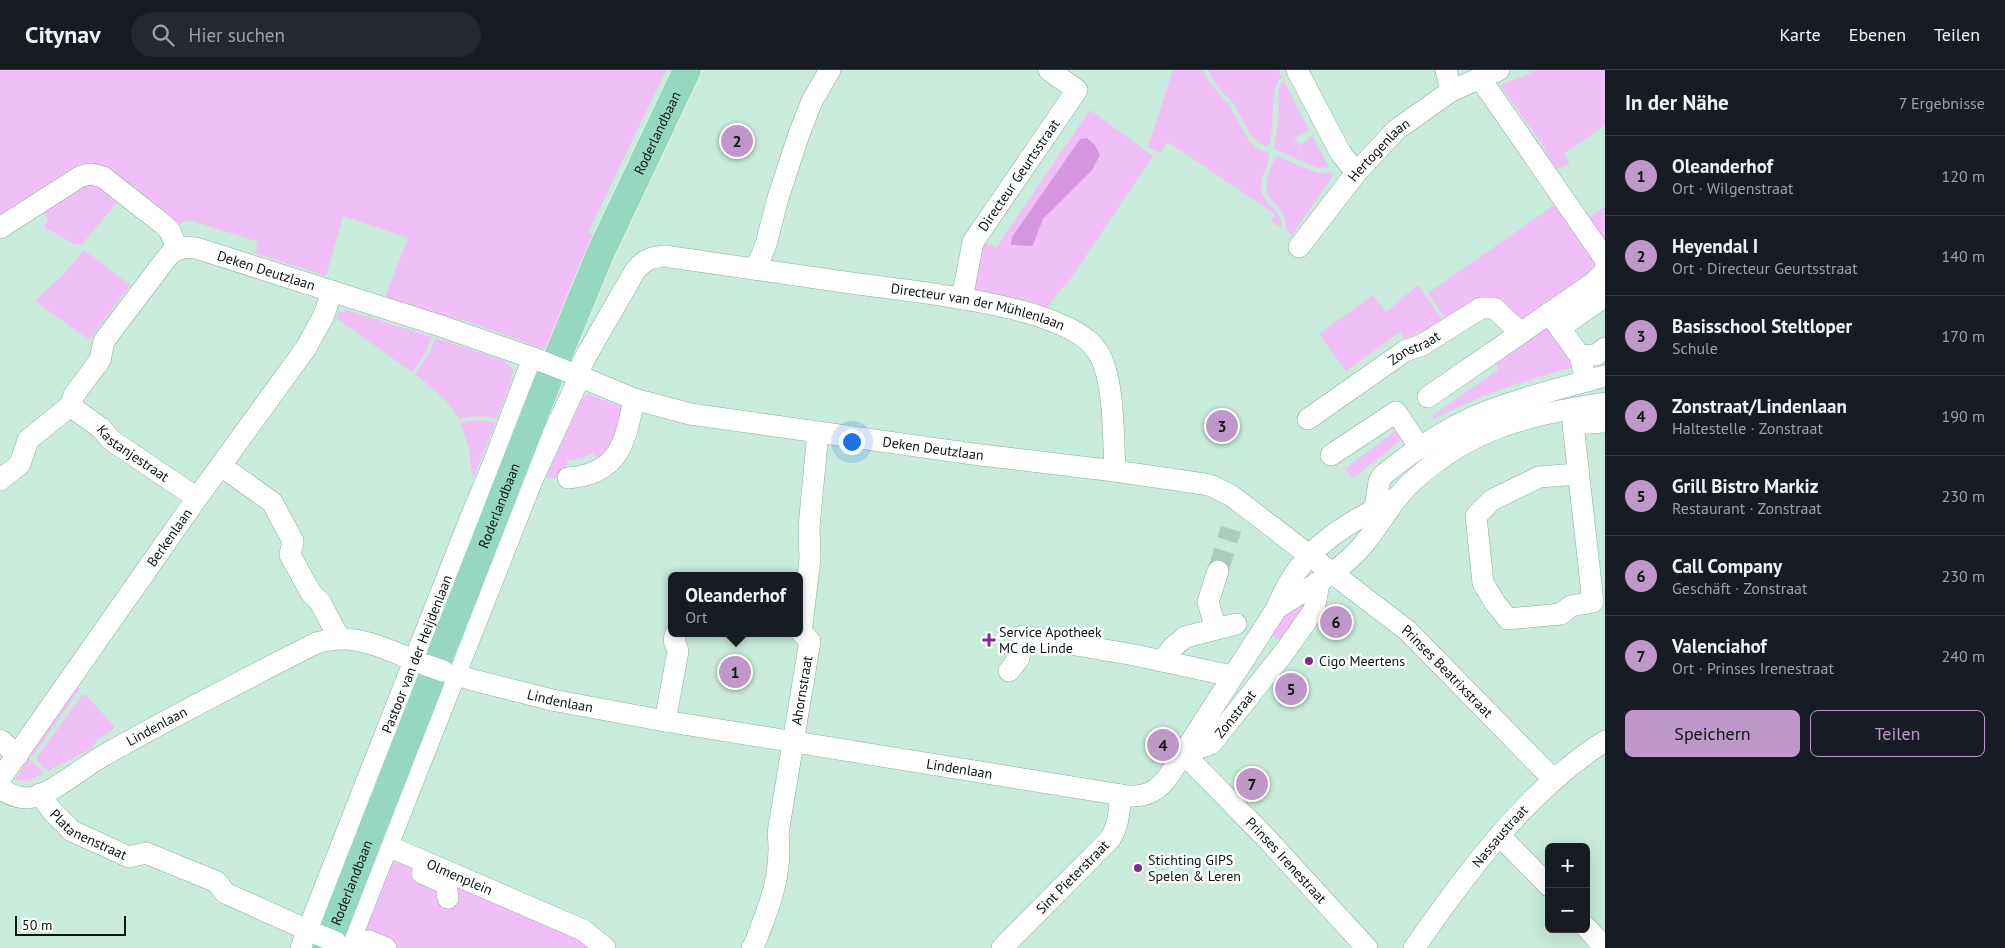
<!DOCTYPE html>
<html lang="de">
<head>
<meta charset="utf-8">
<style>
  :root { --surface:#171b24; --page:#242831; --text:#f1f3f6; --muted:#9ea1a6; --line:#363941; --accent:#c097c9 }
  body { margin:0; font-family:"PT Sans",sans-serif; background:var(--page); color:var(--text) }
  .controls { position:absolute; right:15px; bottom:15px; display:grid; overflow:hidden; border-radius:8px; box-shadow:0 5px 20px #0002 }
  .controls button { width:45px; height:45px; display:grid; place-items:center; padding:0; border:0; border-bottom:1px solid var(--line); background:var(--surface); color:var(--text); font:25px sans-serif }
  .scale { position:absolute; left:15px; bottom:12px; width:111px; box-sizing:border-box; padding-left:5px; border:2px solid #08140f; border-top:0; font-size:14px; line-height:18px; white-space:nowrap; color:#08140f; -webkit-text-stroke:4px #fff; paint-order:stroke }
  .you { position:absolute; left:851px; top:371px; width:18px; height:18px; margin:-12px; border:4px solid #fff; border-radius:50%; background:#1a73e8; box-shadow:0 0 0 8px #1a73e833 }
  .badge { display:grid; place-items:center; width:32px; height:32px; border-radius:50%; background:var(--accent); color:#111; font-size:16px; font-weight:700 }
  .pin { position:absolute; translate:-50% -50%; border:2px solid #fff; box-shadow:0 1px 5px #0006 }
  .popup { position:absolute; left:668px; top:502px; width:135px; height:65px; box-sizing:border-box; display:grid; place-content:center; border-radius:8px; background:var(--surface); filter:drop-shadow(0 1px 4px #0005); font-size:16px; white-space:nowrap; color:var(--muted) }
  .popup b { font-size:19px; color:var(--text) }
  .popup::after { content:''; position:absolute; left:50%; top:100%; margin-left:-10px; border:10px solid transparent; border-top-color:var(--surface) }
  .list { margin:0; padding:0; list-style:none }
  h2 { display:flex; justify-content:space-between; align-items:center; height:65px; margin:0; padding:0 20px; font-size:21px }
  h2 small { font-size:16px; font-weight:400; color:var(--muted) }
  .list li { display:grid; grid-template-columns:32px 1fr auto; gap:15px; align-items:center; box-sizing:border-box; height:80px; padding:0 20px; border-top:1px solid var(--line) }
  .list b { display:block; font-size:19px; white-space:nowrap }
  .list p { margin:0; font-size:16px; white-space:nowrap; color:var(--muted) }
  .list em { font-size:16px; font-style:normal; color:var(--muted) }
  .actions { display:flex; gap:10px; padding:15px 20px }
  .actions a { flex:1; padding:11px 0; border:1px solid var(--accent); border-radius:8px; text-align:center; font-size:18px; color:var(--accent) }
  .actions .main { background:var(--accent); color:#111 }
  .icon { flex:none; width:28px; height:28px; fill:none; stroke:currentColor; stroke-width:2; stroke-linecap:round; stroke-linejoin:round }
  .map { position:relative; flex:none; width:1605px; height:878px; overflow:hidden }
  header { display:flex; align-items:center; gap:30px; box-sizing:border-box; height:70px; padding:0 25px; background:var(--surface); border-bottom:1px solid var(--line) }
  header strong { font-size:24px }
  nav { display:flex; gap:28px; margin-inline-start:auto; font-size:18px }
  .search { width:350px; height:45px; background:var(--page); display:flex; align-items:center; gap:12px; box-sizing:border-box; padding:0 18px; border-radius:28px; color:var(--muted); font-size:19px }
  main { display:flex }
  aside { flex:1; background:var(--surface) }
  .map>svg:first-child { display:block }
</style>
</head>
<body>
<header>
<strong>Citynav</strong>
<div class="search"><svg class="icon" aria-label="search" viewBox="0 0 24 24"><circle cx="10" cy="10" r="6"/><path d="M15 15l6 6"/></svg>Hier suchen</div>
<nav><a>Karte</a><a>Ebenen</a><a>Teilen</a></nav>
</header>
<main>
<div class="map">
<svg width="1605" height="878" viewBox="0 0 1605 878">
  <rect width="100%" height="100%" fill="#c8ebdb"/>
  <g fill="#f0bff7" fill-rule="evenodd">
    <polygon points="0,0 666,0 588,163 601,165 549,281 461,249 459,254 384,230 408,168 343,146 326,206 255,183 258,172 189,150 173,157 106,104 0,153"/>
    <path d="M1173,0H1202L1212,16L1229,35L1249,70L1254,77L1269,84C1270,98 1257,109 1262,123C1267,137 1284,142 1281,158L1271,151L1275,144L1168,72L1160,83L1148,77Z"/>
    <path d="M1208,0H1278L1282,7C1268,16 1277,58 1268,77L1264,76L1251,66L1233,33L1216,15Z"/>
    <polygon points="1538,0 1605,0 1605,55 1564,84 1570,93 1561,98 1554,98 1542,84 1546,80 1500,15"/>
    <polygon points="1284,11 1309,60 1294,68 1300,76 1312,66 1329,97 1319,98 1274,79 1278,53 1279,19 1280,14"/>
    <path d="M1090,40L1153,86L1067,214L1061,219L1046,239L979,226L973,213L983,171L996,178ZM1080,69L1066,125L1043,149L1033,174L1015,176L1012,167Z"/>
    <path d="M1277,86C1291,91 1317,107 1331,102L1333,106L1292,165L1286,160C1288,131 1257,134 1269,104C1271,98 1273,91 1277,86Z"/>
    <polygon points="96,114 117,129 116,134 82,174 76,175 44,157 48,150 43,141 84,115"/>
    <polygon points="1559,132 1596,185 1598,199 1529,248 1520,247 1492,229 1448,252 1428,223"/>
    <polygon points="1605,137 1605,174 1587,149"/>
    <polygon points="84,180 130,215 89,270 35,231 65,203"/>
    <polygon points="1418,215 1445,254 1423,267 1419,262 1413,265 1418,273 1408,274 1400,262 1346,301 1319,264 1373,225 1386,242"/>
    <path d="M347,240L432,267C427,280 421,292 412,302L336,248L339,243Z"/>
    <path d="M1542,256L1552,259L1574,297C1525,310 1479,325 1434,349L1432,346L1499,299L1493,290Z"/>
    <path d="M435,268L503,290L513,300L510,315L497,349L478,346L459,349C448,330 432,318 415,304L429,284Z"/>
    <polygon points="588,324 627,339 625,353 601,393 593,383 583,388 567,391 566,408 546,408 582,329"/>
    <polygon points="476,350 496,352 474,406 472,406 469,378 460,353"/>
    <polygon points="1398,359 1404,368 1353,408 1345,399"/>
    <polygon points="1312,524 1281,571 1269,563 1283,543"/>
    <polygon points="76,616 80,619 33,686 28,682"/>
    <polygon points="82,625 86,625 114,656 113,660 96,670 94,676 92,678 48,701 36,689"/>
    <polygon points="29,689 44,703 28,711 14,710"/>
    <polygon points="403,786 600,878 365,878 364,865 392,794"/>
  </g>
  <polygon fill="#d696df" points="1087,68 1095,75 1100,85 1092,100 1043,149 1033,175 1031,176 1011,175 1012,167 1080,69"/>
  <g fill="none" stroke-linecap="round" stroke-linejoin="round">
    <polyline stroke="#abcbbc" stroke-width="21" stroke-dasharray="21 11" stroke-linecap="butt" points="1218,501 1231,459"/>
    <g stroke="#8bad9e" stroke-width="22">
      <g id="minor">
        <polyline points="1297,0 1340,82 1356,103"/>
        <polyline points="1446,0 1451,21"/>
        <polyline points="1480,8 1605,189"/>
        <polyline points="0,158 81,106 91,104 103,107 164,155 170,161 177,179"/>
        <path id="s1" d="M1299,177L1356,103L1396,60L1451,21L1499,0"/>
        <polyline points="756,199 766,174 778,128 799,64 812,31 830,0"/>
        <path id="s2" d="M962,229L973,172L1077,20L1049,0"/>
        <polyline points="1549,243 1580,286 1586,311"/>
        <polyline points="1560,258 1605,226"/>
        <polyline points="1580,286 1596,285 1605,278"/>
        <path id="s3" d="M569,302L634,329L690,344L973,384L1115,401"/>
        <polyline points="1428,327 1592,214 1604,203 1605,198"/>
        <path id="s4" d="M70,336L101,358L111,370L197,428"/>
        <path id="s5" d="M1308,349L1405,281L1422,275L1481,238H1494L1521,263"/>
        <polyline points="1331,385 1396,342 1420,378"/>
        <polyline points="221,396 272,432 293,471 290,485 311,523 320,532 339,568"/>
        <polyline points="1578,404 1539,407 1492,430 1476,446 1483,513 1495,533 1508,549 1561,544 1571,536 1593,532 1573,354 1605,352"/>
        <path d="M568,408C620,404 625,372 634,329"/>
        <path id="s6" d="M0,410L20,394L28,370L70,336L74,325L100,290L104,271L169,185C179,177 185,177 196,178L438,255L541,291"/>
        <path d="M1375,439L1379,412L1382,406C1417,377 1460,349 1505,335C1537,324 1572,315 1605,306"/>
        <path d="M1277,538C1307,519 1339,503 1363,475C1381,454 1393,428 1414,410C1473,356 1530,345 1605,333"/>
        <polyline points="1216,559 1208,532 1218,501"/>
        <polyline points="1134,585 1232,606"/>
        <polyline points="1162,591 1172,578 1185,567 1236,554"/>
        <path id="s7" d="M443,601L473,610L552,630L665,651L1128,726C1148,727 1159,720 1170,704L1277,538C1299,479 1343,456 1396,428"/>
        <polyline points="1009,601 1019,588 1023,566 1129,584"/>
        <polyline points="665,651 678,581 674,570 676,563"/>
        <polyline points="0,670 18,685"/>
        <path id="s8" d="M1183,683L1268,770L1367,878"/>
        <path id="s9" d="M1183,683L1211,674L1286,580L1314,540L1319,513"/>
        <path id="s10" d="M0,709L197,428L306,278L324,245L332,221"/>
        <path id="s11" d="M0,718C8,724 18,728 28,728C49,726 82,698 101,687C171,647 244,610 316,573C324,571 332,569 340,569C369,568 399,585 426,595"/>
        <path id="s12" d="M40,724L52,741L72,761L129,787L146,783L217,812L225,823L319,865"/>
        <polyline points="1500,766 1549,816"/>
        <path id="s13" d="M388,776L583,860L605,878"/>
        <polyline points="422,803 446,814 448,828"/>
        <polyline points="1586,857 1605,878"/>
        <polyline points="347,876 369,871 386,878"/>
        <path id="s14" d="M301,878L472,444L494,392L533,288"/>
        <path id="s15" d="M347,878L533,408L576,315L577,305L586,286L635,201C645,189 649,188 664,186C726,195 789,204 851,213C906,221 1069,234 1098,282C1115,310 1113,367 1115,401L1204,414L1212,416L1232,426L1408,561L1554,710"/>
        <path id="s16" d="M752,878C757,871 759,861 763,852C774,823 782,795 778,763L810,571L801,562L810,489L809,457L818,362"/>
        <path id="s17" d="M1002,878L1110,769C1119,756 1119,740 1121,725"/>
        <path id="s18" d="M1414,878C1468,802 1525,722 1605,671"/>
      </g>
    </g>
    <g stroke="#fff" stroke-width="29">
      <g id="major">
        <path id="s19" d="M326,878L547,313L600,184L687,0"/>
      </g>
    </g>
    <use href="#minor" stroke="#fff" stroke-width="21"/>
    <use href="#major" stroke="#96d7bf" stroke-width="28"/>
    <g stroke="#8bad9e" stroke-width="22" stroke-linecap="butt">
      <g id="minor-bridge">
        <polyline points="541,291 569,302"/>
        <polyline points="426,595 443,601"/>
        <polyline points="319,865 336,872"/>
      </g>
    </g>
    <use href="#minor-bridge" stroke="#fff" stroke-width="21"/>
  </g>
  <g fill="#852792" stroke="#fff" stroke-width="2">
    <path d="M986.5 562.5h5v5h5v5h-5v5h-5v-5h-5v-5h5z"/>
    <circle cx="1309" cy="591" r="5"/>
    <circle cx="1138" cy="798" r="5"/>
  </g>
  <g text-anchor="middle" stroke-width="5" stroke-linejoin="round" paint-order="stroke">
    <g font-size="14" fill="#08140f" stroke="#fff">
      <text dy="5" stroke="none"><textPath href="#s19" startOffset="880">Roderlandbaan</textPath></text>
      <text dy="5" stroke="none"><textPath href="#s1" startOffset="126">Hertogenlaan</textPath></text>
      <text dy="5" stroke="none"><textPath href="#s2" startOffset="139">Directeur Geurtsstraat</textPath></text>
      <text dy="5" stroke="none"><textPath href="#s6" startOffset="390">Deken Deutzlaan</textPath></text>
      <text dy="5" stroke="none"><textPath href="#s15" startOffset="1089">Directeur van der Mühlenlaan</textPath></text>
      <text dy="5" stroke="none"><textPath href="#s5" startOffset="128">Zonstraat</textPath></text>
      <text dy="5" stroke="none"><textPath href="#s3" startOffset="374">Deken Deutzlaan</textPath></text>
      <text dy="5" stroke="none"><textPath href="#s4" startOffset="79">Kastanjestraat</textPath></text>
      <text dy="5" stroke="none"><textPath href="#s19" startOffset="475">Roderlandbaan</textPath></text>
      <text dy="5" stroke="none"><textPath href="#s10" startOffset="295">Berkenlaan</textPath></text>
      <text dy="5" stroke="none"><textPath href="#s14" startOffset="316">Pastoor van der Heijdenlaan</textPath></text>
      <text dy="5" stroke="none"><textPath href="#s15" startOffset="1741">Prinses Beatrixstraat</textPath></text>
      <text dy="5" stroke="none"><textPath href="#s16" startOffset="264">Ahornstraat</textPath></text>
      <text dy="5" stroke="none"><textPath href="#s7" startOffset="121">Lindenlaan</textPath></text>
      <text dy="5" stroke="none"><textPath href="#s9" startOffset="68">Zonstraat</textPath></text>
      <text dy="5" stroke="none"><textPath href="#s11" startOffset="178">Lindenlaan</textPath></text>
      <text dy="5" stroke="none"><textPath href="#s7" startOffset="526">Lindenlaan</textPath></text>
      <text dy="5" stroke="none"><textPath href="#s12" startOffset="65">Platanenstraat</textPath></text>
      <text dy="5" stroke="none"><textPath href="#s18" startOffset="141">Nassaustraat</textPath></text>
      <text dy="5" stroke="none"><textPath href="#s8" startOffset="149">Prinses Irenestraat</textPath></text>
      <text dy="5" stroke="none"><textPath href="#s13" startOffset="78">Olmenplein</textPath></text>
      <text dy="5" stroke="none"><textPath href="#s17" startOffset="100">Sint Pieterstraat</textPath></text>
      <text dy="5" stroke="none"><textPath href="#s19" startOffset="70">Roderlandbaan</textPath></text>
    </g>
    <g font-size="14" fill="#08140f" stroke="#fff" text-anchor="start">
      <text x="999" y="567">Service Apotheek<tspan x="999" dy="16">MC de Linde</tspan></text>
      <text x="1319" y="596">Cigo Meertens</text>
      <text x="1148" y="795">Stichting GIPS<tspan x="1148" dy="16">Spelen &amp; Leren</tspan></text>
    </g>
  </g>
</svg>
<div class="controls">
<button>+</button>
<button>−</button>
</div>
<div class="scale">50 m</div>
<div class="you"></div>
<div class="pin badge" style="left:735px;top:602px">1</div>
<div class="popup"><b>Oleanderhof</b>Ort</div>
<div class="pin badge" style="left:737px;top:71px">2</div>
<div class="pin badge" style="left:1222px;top:356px">3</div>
<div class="pin badge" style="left:1163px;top:675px">4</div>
<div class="pin badge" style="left:1291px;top:619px">5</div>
<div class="pin badge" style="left:1336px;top:552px">6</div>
<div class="pin badge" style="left:1252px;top:714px">7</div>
</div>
<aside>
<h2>In der Nähe<small>7 Ergebnisse</small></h2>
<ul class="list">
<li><span class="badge">1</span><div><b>Oleanderhof</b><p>Ort · Wilgenstraat</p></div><em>120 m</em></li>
<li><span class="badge">2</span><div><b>Heyendal I</b><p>Ort · Directeur Geurtsstraat</p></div><em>140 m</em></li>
<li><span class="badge">3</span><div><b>Basisschool Steltloper</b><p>Schule</p></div><em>170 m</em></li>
<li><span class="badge">4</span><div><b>Zonstraat/Lindenlaan</b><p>Haltestelle · Zonstraat</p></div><em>190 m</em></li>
<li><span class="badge">5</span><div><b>Grill Bistro Markiz</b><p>Restaurant · Zonstraat</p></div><em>230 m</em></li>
<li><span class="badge">6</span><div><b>Call Company</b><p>Geschäft · Zonstraat</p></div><em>230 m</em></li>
<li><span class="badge">7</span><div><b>Valenciahof</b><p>Ort · Prinses Irenestraat</p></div><em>240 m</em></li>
</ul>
<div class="actions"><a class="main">Speichern</a><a>Teilen</a></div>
</aside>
</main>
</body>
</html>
